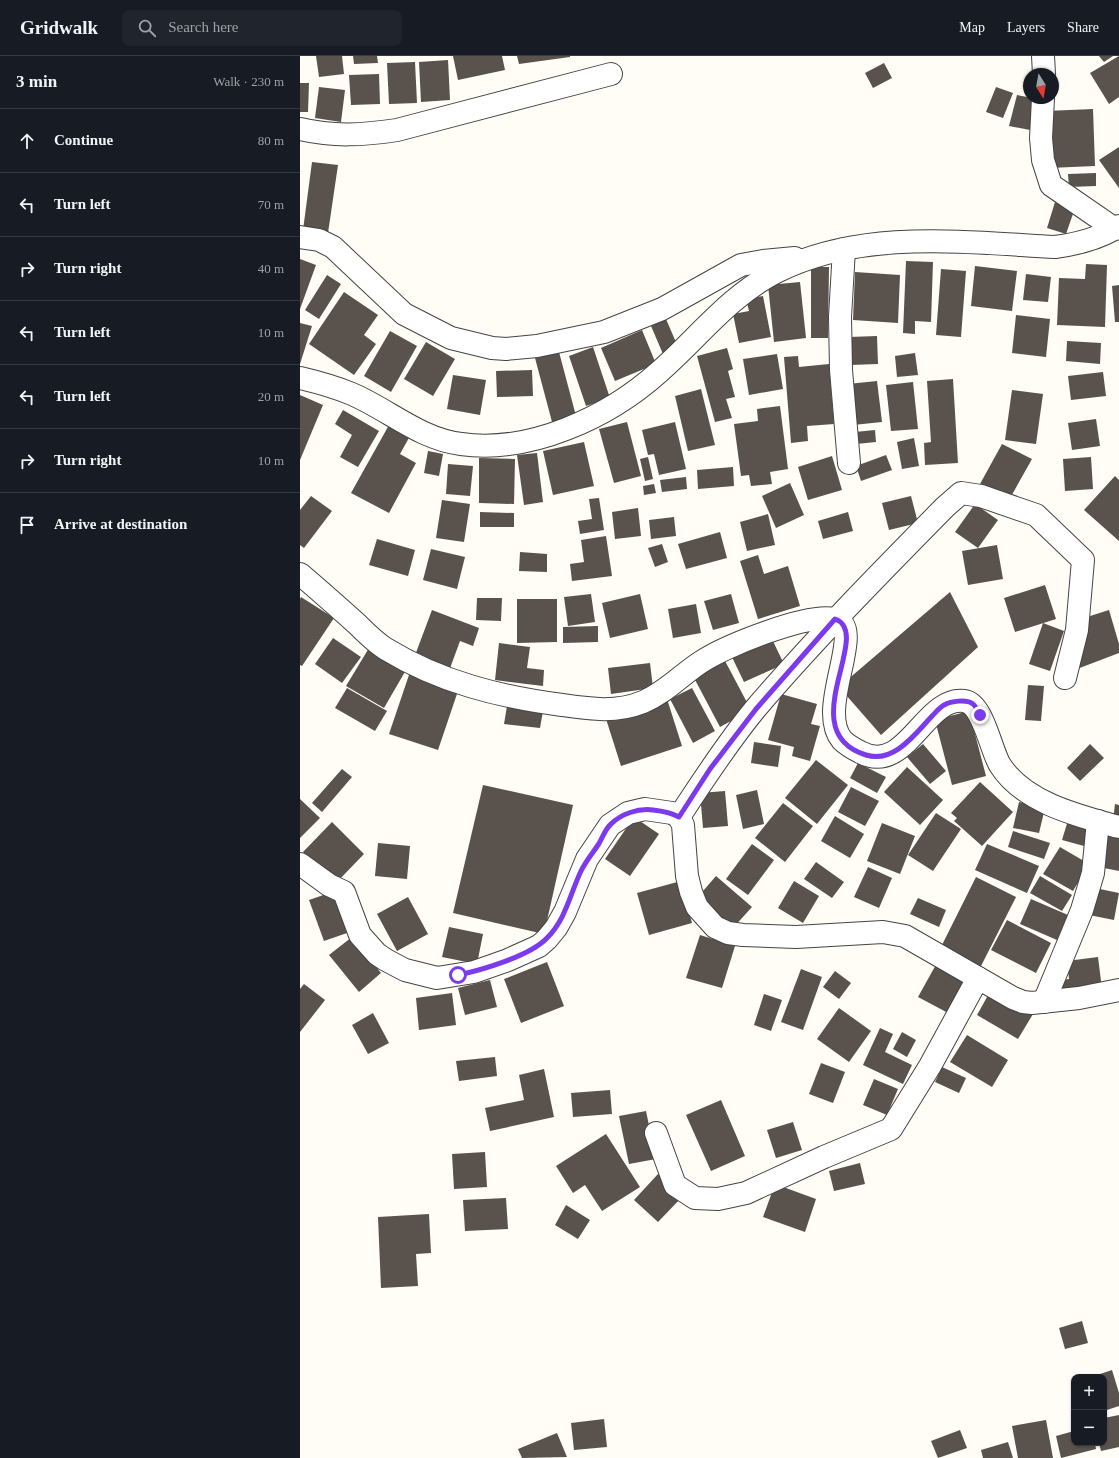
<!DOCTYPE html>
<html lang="en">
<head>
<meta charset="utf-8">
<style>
  :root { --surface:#171b24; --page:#20242c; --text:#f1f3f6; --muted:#9ea1a6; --line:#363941 }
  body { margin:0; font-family:"Times New Roman",serif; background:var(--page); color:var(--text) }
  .controls { position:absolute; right:12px; bottom:12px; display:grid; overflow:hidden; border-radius:8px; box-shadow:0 1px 3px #0004 }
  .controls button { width:36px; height:36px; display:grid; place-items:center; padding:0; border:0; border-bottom:1px solid var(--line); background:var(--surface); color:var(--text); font:20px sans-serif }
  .compass { position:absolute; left:723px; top:12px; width:36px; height:36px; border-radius:50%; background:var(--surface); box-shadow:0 1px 3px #0004; rotate:169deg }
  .stop { position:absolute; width:12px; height:12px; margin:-9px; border:3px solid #7c3aed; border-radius:50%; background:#fff }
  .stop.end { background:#7c3aed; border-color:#fff; box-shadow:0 1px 4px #0008 }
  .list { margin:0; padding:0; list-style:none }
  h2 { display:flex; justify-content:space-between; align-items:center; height:52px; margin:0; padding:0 16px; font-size:17px }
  h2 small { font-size:13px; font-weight:400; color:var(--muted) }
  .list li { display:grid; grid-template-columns:26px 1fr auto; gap:12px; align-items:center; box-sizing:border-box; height:64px; padding:0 16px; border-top:1px solid var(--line) }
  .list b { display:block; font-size:15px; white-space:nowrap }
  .list em { font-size:13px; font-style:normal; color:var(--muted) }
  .icon { flex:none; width:22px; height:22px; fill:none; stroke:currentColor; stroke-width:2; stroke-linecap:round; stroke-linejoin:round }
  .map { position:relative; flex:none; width:819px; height:1402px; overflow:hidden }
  header { display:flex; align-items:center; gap:24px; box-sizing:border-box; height:56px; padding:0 20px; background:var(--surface); border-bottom:1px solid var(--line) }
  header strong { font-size:19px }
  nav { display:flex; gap:22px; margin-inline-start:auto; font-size:14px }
  .search { width:280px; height:36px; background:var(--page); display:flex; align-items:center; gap:10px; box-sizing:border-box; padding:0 14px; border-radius:8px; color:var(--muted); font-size:15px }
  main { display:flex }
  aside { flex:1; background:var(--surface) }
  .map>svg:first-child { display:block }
</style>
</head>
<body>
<header>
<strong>Gridwalk</strong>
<div class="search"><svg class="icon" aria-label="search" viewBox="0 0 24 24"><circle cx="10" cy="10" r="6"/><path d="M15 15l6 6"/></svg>Search here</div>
<nav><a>Map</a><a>Layers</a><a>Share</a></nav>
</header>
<main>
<aside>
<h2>3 min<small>Walk · 230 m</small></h2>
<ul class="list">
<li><svg class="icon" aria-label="ahead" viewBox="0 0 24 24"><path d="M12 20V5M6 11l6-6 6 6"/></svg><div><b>Continue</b></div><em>80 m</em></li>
<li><svg class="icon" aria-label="left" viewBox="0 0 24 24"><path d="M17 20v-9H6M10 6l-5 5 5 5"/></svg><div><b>Turn left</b></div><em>70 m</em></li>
<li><svg class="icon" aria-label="right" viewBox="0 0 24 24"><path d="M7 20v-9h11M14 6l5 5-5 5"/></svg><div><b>Turn right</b></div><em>40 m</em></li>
<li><svg class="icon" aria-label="left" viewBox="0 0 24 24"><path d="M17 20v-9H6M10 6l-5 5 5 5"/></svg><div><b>Turn left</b></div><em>10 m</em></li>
<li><svg class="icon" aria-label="left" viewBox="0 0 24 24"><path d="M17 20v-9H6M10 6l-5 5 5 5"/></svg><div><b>Turn left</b></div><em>20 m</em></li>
<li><svg class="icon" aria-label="right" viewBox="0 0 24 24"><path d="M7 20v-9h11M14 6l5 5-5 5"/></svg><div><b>Turn right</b></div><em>10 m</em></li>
<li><svg class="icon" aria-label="arrive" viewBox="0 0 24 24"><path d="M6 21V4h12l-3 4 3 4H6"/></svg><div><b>Arrive at destination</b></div></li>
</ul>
</aside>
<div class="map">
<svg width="819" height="1402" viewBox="0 0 819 1402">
  <rect width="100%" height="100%" fill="#fffdf5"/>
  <g fill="#5a524d">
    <polygon points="16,0 42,0 44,18 19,21"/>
    <polygon points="53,0 77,0 78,7 54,8"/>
    <polygon points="153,0 202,0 205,14 158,24"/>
    <polygon points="217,0 270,0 270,1 219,8"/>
    <polygon points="799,0 813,0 804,6"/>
    <polygon points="819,0 819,41 809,48 790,17"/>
    <polygon points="148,4 150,44 121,46 119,6"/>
    <polygon points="115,6 117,47 89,48 87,7"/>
    <polygon points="584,7 592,22 573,32 565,17"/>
    <polygon points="79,18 80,48 51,49 49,19"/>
    <polygon points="0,27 9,27 8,56 0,56"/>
    <polygon points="19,31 45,34 41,66 15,62"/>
    <polygon points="696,31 713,37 703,62 686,56"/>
    <polygon points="717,39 737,43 730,74 709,70"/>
    <polygon points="793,53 795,110 749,112 746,55"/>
    <polygon points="819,91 819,132 799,104"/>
    <polygon points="12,106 38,109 28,177 3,174"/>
    <polygon points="796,117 796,130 769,131 768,118"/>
    <polygon points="755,146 775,152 766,178 747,172"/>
    <polygon points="0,203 16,209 0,253"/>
    <polygon points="606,205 633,206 631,266 615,265 615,278 603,277"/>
    <polygon points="786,208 807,209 805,271 757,269 759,222 785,223"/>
    <polygon points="675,210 717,215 712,255 671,250"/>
    <polygon points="511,211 529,211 528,282 511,282"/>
    <polygon points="641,213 666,215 661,281 636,279"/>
    <polygon points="555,216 600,219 598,267 553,264"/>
    <polygon points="726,218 751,221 748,246 723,244"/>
    <polygon points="27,219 41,228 19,263 5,254"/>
    <polygon points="500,226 506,282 474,286 468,229"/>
    <polygon points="819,229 819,266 815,266 812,230"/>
    <polygon points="44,236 78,259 64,279 76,288 54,319 9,288"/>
    <polygon points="463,240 471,281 439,287 433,258 449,255 446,243"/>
    <polygon points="716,259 750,263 746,301 712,297"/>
    <polygon points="366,263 378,291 363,298 351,270"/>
    <polygon points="0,267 12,270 0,308"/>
    <polygon points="342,274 356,308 315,325 301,292"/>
    <polygon points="90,275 117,290 91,336 64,320"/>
    <polygon points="577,280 578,308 550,309 549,281"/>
    <polygon points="767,285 801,287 800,308 766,305"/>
    <polygon points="126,286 155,303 133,340 104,323"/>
    <polygon points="293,291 310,342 286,350 269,300"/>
    <polygon points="427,292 433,313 428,315 435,341 426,343 432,362 415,366 397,300"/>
    <polygon points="259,296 276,360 252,366 235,302"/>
    <polygon points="615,297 618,319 597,321 595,300"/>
    <polygon points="477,298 483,333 449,339 443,303"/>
    <polygon points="498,300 499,311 529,308 534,368 507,370 508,385 491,387 484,301"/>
    <polygon points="232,314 233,340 197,341 196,315"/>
    <polygon points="803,316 806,340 771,344 768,320"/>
    <polygon points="153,319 186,324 180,359 147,353"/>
    <polygon points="653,323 658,407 625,409 624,387 631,386 627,325"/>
    <polygon points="577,325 582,366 553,369 548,328"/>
    <polygon points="613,326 618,373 591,375 586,329"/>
    <polygon points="401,333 415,389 388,395 375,340"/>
    <polygon points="712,334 743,338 736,388 705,384"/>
    <polygon points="0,339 23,349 0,404"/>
    <polygon points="480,350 488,413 470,416 472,428 451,430 449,419 441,420 434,368 458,365 457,353"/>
    <polygon points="43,354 79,375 58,411 40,401 52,379 35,368"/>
    <polygon points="796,363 800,390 772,394 768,367"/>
    <polygon points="327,366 341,420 314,427 299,373"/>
    <polygon points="375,366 386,413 359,419 354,398 348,399 342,374"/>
    <polygon points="89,369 110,380 100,398 116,407 89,457 51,437"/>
    <polygon points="575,374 576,386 556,388 555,376"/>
    <polygon points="614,382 619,410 602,413 597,386"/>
    <polygon points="284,386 294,430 253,439 243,395"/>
    <polygon points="702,388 732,403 709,444 680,428"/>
    <polygon points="128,395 143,398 139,420 124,417"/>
    <polygon points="237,397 243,446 224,449 217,399"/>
    <polygon points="586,399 592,414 561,425 556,410"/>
    <polygon points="532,400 542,434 508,444 498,411"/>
    <polygon points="348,401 353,423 345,425 340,403"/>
    <polygon points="791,401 793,433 765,435 763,403"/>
    <polygon points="179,402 215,403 214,448 179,447"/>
    <polygon points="148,408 173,410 170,440 146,438"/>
    <polygon points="433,411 434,430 398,433 397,414"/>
    <polygon points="815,420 819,424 819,485 784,454"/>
    <polygon points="386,421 387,433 362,436 360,424"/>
    <polygon points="490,427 504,459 476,472 462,440"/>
    <polygon points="354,428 356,437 344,439 343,430"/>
    <polygon points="11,440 32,455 4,492 0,489 0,454"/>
    <polygon points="611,440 618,467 589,474 582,447"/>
    <polygon points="299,442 304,474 280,478 278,465 292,463 289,443"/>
    <polygon points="142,444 170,448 164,486 136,482"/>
    <polygon points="675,448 698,464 678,492 655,476"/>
    <polygon points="338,452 341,480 315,483 312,456"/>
    <polygon points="180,456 214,457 214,471 180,471"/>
    <polygon points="548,456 553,475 523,483 518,465"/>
    <polygon points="468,458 475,489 447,495 440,466"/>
    <polygon points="374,461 376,480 351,483 349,464"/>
    <polygon points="420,476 427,502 386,513 378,488"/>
    <polygon points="306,480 312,520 272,525 270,508 284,506 281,484"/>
    <polygon points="77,483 115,494 108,520 69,509"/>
    <polygon points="362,488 368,506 355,511 348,492"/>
    <polygon points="697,489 703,523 668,529 662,495"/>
    <polygon points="131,493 165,501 157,533 123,524"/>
    <polygon points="220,496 247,498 247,516 219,515"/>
    <polygon points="458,499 464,518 488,510 500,550 458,563 440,505"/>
    <polygon points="745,529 756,563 715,576 704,542"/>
    <polygon points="650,536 678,591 581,679 539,631"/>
    <polygon points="291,538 295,566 268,570 264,541"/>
    <polygon points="340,538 348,573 310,582 302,547"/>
    <polygon points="431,538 439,567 413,574 404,545"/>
    <polygon points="1,541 34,562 2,610 0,609 0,543"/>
    <polygon points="177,542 202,542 201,565 176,564"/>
    <polygon points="217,543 257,543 257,586 217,587"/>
    <polygon points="396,548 401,577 373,582 368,553"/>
    <polygon points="132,554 179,572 173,590 160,585 149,615 114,602"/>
    <polygon points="809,554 819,588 819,597 777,613 787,561"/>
    <polygon points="743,567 764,575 750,615 729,608"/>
    <polygon points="298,570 298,586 263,587 263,571"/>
    <polygon points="470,579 484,608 444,626 430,597"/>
    <polygon points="33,582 61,601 42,627 15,608"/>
    <polygon points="199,587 230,591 227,612 244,614 243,630 195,624"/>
    <polygon points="69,592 106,614 84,652 46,630"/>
    <polygon points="424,603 451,654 420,671 393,620"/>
    <polygon points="350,607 353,632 311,638 308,612"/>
    <polygon points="110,616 159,632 138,694 89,678"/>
    <polygon points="728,629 744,630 741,665 725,664"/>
    <polygon points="47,632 87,655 75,675 35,652"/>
    <polygon points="392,632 415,675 393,687 370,643"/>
    <polygon points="481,638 517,648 511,668 520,670 510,705 492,700 494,691 468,684"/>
    <polygon points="367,643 382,690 321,710 306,663"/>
    <polygon points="207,650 243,655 240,672 204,668"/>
    <polygon points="669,655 686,720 652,729 635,664"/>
    <polygon points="454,686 481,690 478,711 451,707"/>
    <polygon points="623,688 646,715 630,728 607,701"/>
    <polygon points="790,688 804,702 780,725 767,712"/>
    <polygon points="516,704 548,729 517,768 485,742"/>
    <polygon points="558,707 586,721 577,737 550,722"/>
    <polygon points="607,711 643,744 620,769 584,736"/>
    <polygon points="42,713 52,721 22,756 12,747"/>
    <polygon points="680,726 713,756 682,790 654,765 657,762 651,757"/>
    <polygon points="183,729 273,749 244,878 153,857"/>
    <polygon points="551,731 579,745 565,770 538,756"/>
    <polygon points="457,734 464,768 443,773 436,739"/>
    <polygon points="425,735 428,770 403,772 400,737"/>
    <polygon points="0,743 20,762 0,782"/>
    <polygon points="719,746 745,752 739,777 713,772"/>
    <polygon points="483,747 513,770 485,806 455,782"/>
    <polygon points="815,748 819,749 819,765 813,765"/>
    <polygon points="636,757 661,773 633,815 608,799"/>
    <polygon points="535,760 564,778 550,802 521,785"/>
    <polygon points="334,761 359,778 330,820 305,803"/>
    <polygon points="769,761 790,766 784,790 762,784"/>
    <polygon points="32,766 64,798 35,828 3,796"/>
    <polygon points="582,767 615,780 600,818 567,805"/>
    <polygon points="713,775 750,787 744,803 708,791"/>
    <polygon points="807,777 819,780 819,815 799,811"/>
    <polygon points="78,787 110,790 107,823 75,820"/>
    <polygon points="452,788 474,804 448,839 426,823"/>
    <polygon points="687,788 739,810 727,837 675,814"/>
    <polygon points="760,791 789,808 773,835 743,818"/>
    <polygon points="516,806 544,826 532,842 504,823"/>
    <polygon points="568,811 592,822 579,852 554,841"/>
    <polygon points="416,820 452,851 432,873 397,842"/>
    <polygon points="740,820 772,839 762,855 730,837"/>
    <polygon points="676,821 716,841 680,912 640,893"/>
    <polygon points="381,825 392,867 349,879 337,837"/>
    <polygon points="494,825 519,840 503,867 478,852"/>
    <polygon points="795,832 819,837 814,864 789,859"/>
    <polygon points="32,836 47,877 24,885 9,844"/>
    <polygon points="108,841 128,878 97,895 77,858"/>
    <polygon points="618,842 646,854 639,871 610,858"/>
    <polygon points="731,843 768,859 757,884 720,868"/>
    <polygon points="707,864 751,887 736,917 691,894"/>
    <polygon points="149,871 183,878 177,908 142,901"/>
    <polygon points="400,879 435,890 422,932 386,922"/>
    <polygon points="52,881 81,917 59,936 29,899"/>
    <polygon points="798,901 802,933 758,939 756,925 769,923 767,905"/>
    <polygon points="638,905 670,923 650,958 618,941"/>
    <polygon points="247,906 264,950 221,967 204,923"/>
    <polygon points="501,913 522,921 503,974 481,966"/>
    <polygon points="535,915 551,927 539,943 523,931"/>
    <polygon points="190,924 197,951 165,959 158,932"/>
    <polygon points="4,928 25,944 0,976 0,933"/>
    <polygon points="691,934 733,958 718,983 677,959"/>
    <polygon points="152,937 156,969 119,974 116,942"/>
    <polygon points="464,938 482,944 471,975 454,969"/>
    <polygon points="539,952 571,975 549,1006 517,983"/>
    <polygon points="73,957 89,987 68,998 52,969"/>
    <polygon points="580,972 593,978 585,996 612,1009 603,1028 563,1009"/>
    <polygon points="602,976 616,984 607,1001 593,993"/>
    <polygon points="667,979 708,1004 692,1031 650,1006"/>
    <polygon points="195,1001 197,1020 159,1025 156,1005"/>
    <polygon points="521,1007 545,1016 533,1047 509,1038"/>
    <polygon points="642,1011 666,1022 659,1037 635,1026"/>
    <polygon points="244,1013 254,1061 190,1075 185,1052 224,1044 219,1019"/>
    <polygon points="574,1023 598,1033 587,1059 563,1049"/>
    <polygon points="310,1034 312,1058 273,1061 271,1037"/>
    <polygon points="421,1044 445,1100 411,1115 386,1059"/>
    <polygon points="346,1055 356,1103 329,1108 319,1060"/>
    <polygon points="493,1066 502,1094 476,1102 467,1074"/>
    <polygon points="306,1078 340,1131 302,1155 285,1129 273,1137 256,1110"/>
    <polygon points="185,1096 187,1131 154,1133 152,1098"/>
    <polygon points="560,1107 565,1128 534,1135 529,1115"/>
    <polygon points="358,1118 382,1141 358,1166 334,1144"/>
    <polygon points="475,1128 516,1143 505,1176 463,1161"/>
    <polygon points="206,1142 208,1173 165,1175 163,1144"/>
    <polygon points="266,1149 290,1164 278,1183 255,1169"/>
    <polygon points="129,1158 131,1197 116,1198 118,1230 81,1232 78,1161"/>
    <polygon points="782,1265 788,1287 765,1293 759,1272"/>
    <polygon points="812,1314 819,1337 819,1350 804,1355 804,1321 791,1321"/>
    <polygon points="819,1359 819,1391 801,1395 799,1387 804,1387 804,1362"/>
    <polygon points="304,1363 307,1391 274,1394 271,1367"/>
    <polygon points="746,1364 753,1402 718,1402 712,1370"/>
    <polygon points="660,1374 667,1392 638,1402 631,1385"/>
    <polygon points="774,1375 774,1387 795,1387 796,1393 761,1402 756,1380"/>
    <polygon points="257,1377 267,1401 222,1402 218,1393"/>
    <polygon points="708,1386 713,1402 683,1402 681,1394"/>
  </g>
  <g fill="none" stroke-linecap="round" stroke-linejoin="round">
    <g stroke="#444" stroke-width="24">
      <g id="minor">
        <polyline points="743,0 744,18"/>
        <polyline points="743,42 741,82 743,104 751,129 815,173"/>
        <path d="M0,73C33,81 64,79 97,74L311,18"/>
        <polyline points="0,181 19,184 33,191 104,258 151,282 192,292 206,293 237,290 304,276 362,253 441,209 463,205 495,202"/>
        <polyline points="544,193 540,261 541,314 549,407"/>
        <path d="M0,322C17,326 35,331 52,338C89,354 120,383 161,388C230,398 309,361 359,316C398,282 429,240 476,216C562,173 662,186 755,191C778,188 799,183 819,170"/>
        <path d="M0,518C19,534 38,551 57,568C66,577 76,587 86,593C140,626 200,641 262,649C290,653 316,657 343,646C365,637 381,619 401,606C425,590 507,557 534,563C568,570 515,652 542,684C547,689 554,693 560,696C606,721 624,640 664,645C683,647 691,695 700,709C724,747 779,760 819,771"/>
        <path d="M379,761C403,724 428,686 456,652C516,582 580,517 645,451L661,437L681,440L736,459L783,504L777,574L765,622"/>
        <polyline points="0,808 29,829 44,836 60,879 77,898 86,904 105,914 137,922 174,916 208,904 239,890 247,883 256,872 265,856 287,803 310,769 328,757 345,753 372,757 379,761 383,769 387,820 391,836 397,851 415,871 428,877 443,879 496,881 583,876 605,880 713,942 723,946 732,947 779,942 819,934"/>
        <polyline points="744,946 782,854 793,817 798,765"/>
        <polyline points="356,1077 375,1129 395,1142 418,1143 446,1137 524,1101 591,1073 630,1010 678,922"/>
      </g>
    </g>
    <use href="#minor" stroke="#fff" stroke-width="22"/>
  </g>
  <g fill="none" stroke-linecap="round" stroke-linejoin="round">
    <path stroke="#7c3aed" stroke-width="5" d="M158,919C182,914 230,900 247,882C266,863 270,838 281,815C286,805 292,798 298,789C302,783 305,773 311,768C321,758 338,752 353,754C362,755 370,756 379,761L410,713L456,653L535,563C575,577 491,676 566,699C594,708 616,677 633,659C636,656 640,651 644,649C651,645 667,643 673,648C676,650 678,656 680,659"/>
  </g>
</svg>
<div class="controls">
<button>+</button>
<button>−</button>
</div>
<svg class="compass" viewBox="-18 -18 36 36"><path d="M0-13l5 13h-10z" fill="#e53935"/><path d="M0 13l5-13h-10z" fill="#9ea1a6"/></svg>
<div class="stop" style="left:158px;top:919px"></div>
<div class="stop end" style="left:680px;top:659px"></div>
</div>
</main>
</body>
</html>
